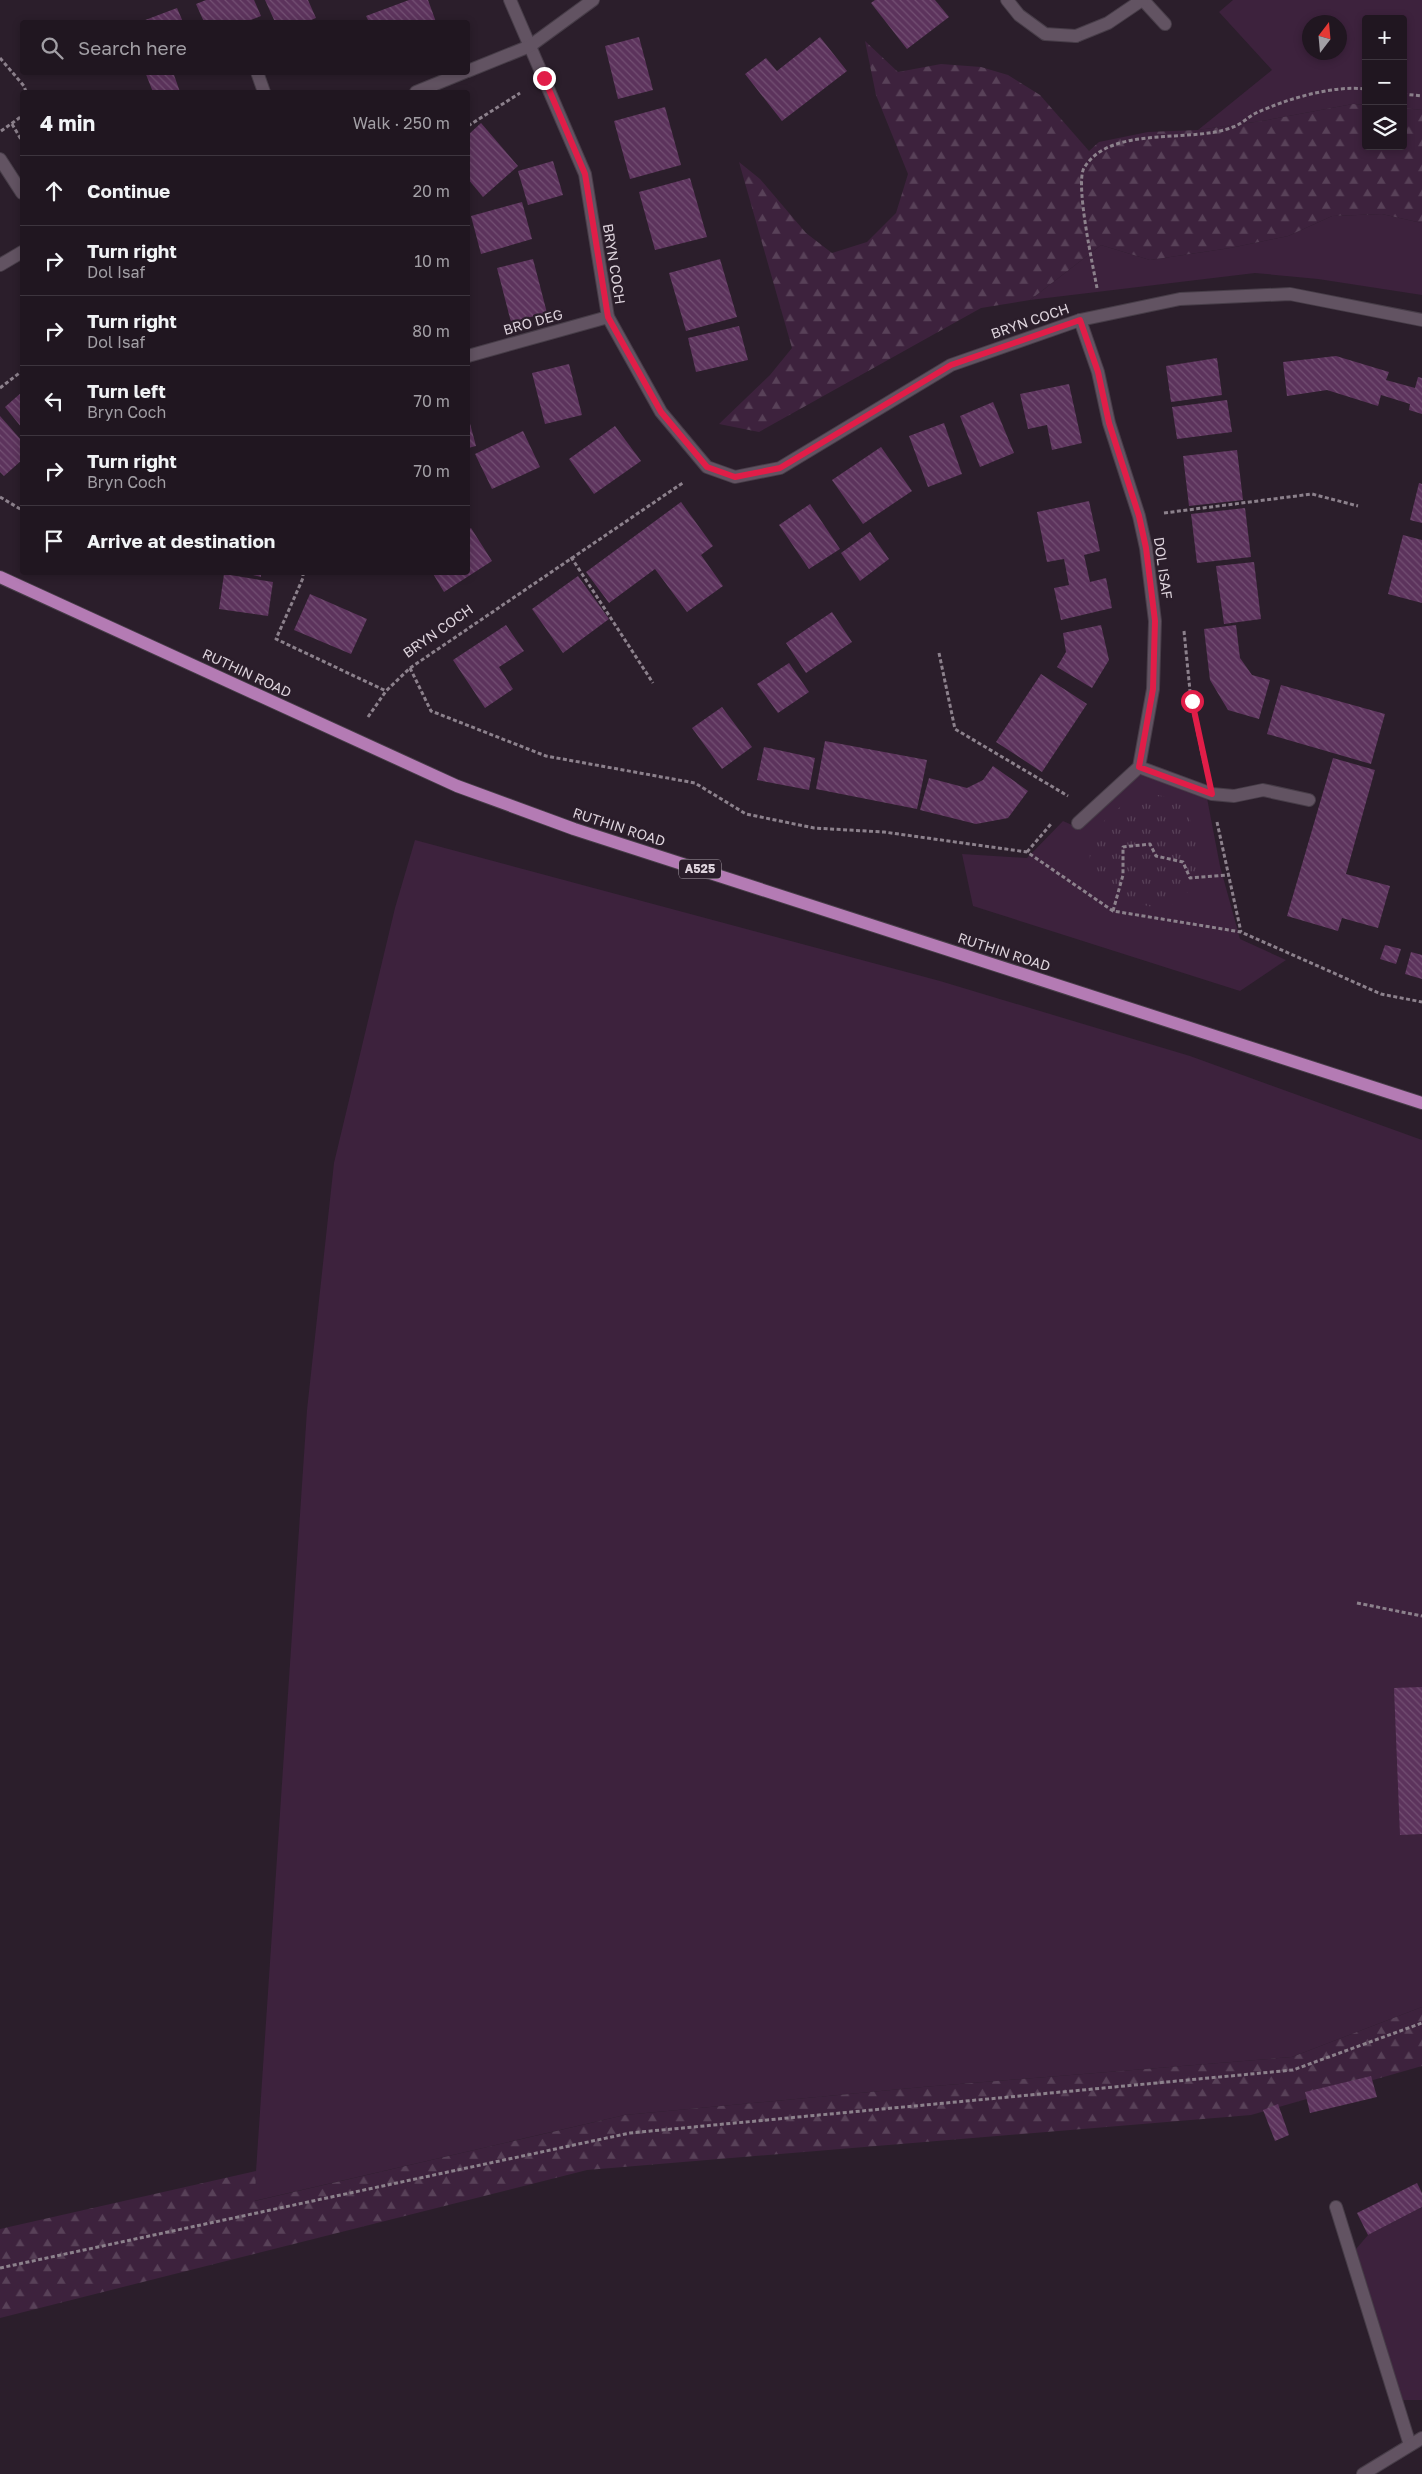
<!DOCTYPE html>
<html lang="en">
<head>
<meta charset="utf-8">
<style>
  :root { --surface:#201620; --page:#2d232d; --text:#f1f3f6; --muted:#a29fa5; --line:#3d353e }
  body { margin:0; font-family:"Golos Text",sans-serif; background:var(--page); color:var(--text) }
  .controls { position:absolute; right:15px; top:15px; display:grid; overflow:hidden; border-radius:5px; box-shadow:0 2px 8px #0003 }
  .controls button { width:45px; height:45px; display:grid; place-items:center; padding:0; border:0; border-bottom:1px solid var(--line); background:var(--surface); color:var(--text); font:25px sans-serif }
  .compass { position:absolute; left:1302px; top:15px; width:45px; height:45px; border-radius:50%; background:var(--surface); box-shadow:0 2px 8px #0003; rotate:16deg }
  .stop { position:absolute; width:15px; height:15px; margin:-11px; border:4px solid #e11d48; border-radius:50%; background:#fff }
  .stop.end { background:#e11d48; border-color:#fff; box-shadow:0 1px 5px #0008 }
  .list { margin:0; padding:0; list-style:none }
  h2 { display:flex; justify-content:space-between; align-items:center; height:65px; margin:0; padding:0 20px; font-size:21px }
  h2 small { font-size:16px; font-weight:400; color:var(--muted) }
  .list li { display:grid; grid-template-columns:32px 1fr auto; gap:15px; align-items:center; box-sizing:border-box; height:70px; padding:0 20px; border-top:1px solid var(--line) }
  .list b { display:block; font-size:19px; white-space:nowrap }
  .list p { margin:0; font-size:16px; white-space:nowrap; color:var(--muted) }
  .list em { font-size:16px; font-style:normal; color:var(--muted) }
  .icon { flex:none; width:28px; height:28px; fill:none; stroke:currentColor; stroke-width:2; stroke-linecap:round; stroke-linejoin:round }
  .map { position:relative; flex:none; width:1422px; height:2474px; overflow:hidden }
  .search { position:absolute; background:var(--surface); box-shadow:0 2px 8px #0003; left:20px; top:20px; width:450px; height:55px; display:flex; align-items:center; gap:12px; box-sizing:border-box; padding:0 18px; border-radius:5px; color:var(--muted); font-size:19px }
  .panel { position:absolute; background:var(--surface); box-shadow:0 2px 8px #0003; left:20px; top:90px; width:450px; height:485px; border-radius:5px }
  .map>svg:first-child { display:block }
</style>
</head>
<body>
<div class="map">
<svg width="1422" height="2474" viewBox="0 0 1422 2474">
  <defs>
    <pattern id="forest-firs" width="22" height="20" patternUnits="userSpaceOnUse" patternTransform="scale(1.25)"><rect width="22" height="20" fill="#3d223d"/><path d="M5 1l3.5 6h-7zM16 11l3.5 6h-7z" fill="#584158"/></pattern>
    <pattern id="park-tufts" width="24" height="20" patternUnits="userSpaceOnUse" patternTransform="scale(1.25)"><rect width="24" height="20" fill="#3d223d"/><path d="M3 7l-1-3M5 7V3M7 7l1-3M15 17l-1-3M17 17v-4M19 17l1-3" fill="none" stroke="#584158"/></pattern>
    <pattern id="building-back-hatch" width="6" height="6" patternUnits="userSpaceOnUse" patternTransform="scale(1.25)"><rect width="6" height="6" fill="#5c335c"/><path d="M-1 5l2 2M0 0l6 6M5-1l2 2" fill="none" stroke="#735073"/></pattern>
  </defs>
  <rect width="100%" height="100%" fill="#2b1e2b"/>
  <g fill="#3d223d" fill-rule="evenodd">
    <path d="M1233,0H1422V110L1403,108V19H1366V105L1353,104L1262,121L1198,130L1272,70L1219,12ZM1310,22H1340V52H1310Z"/>
    <polygon points="1382,214 1422,223 1422,295 1318,279 1255,273 1030,300 1101,245 1150,260 1230,248 1288,236 1332,216"/>
    <polygon points="1140,771 1207,798 1220,866 1240,939 1286,960 1240,991 973,906 962,854 1027,858 1063,821 1081,829"/>
    <polygon points="415,840 940,981 1190,1056 1422,1140 1422,2007 1292,2057 923,2087 625,2115 254,2201 307,1410 334,1163 395,908"/>
    <polygon points="1422,2207 1422,2400 1402,2400 1356,2249 1368,2235"/>
  </g>
  <g fill="url(#forest-firs)">
    <polygon points="865,41 898,72 941,64 981,67 1008,75 1040,95 1089,151 1099,142 1148,132 1198,130 1262,121 1353,104 1366,105 1366,146 1403,146 1403,108 1422,110 1422,223 1382,214 1332,216 1288,236 1230,248 1150,260 1101,245 1030,300 981,308 759,432 719,424 770,375 792,348 739,162 760,179 806,233 832,253 867,242 896,213 908,174 876,95"/>
    <polygon points="1422,2007 1422,2066 1251,2115 587,2170 0,2318 0,2229 256,2171 255,2201 625,2115 923,2087 1292,2057"/>
  </g>
  <path fill="url(#park-tufts)" d="M1159,795C1169,798 1178,801 1185,809C1189,813 1190,819 1191,823C1201,849 1202,892 1172,905C1155,913 1121,898 1107,890C1100,887 1097,879 1094,872C1079,842 1108,809 1136,799C1143,797 1152,796 1159,795Z"/>
  <g fill="url(#building-back-hatch)">
    <polygon points="206,0 254,0 261,16 245,22 204,22 196,4"/>
    <polygon points="265,0 308,0 316,18 306,22 275,22"/>
    <polygon points="409,0 428,0 436,22 369,22 366,16"/>
    <polygon points="875,0 935,0 949,17 907,49 871,3"/>
    <polygon points="177,8 183,22 140,22"/>
    <polygon points="639,37 653,90 618,99 605,46"/>
    <polygon points="820,37 847,71 782,121 745,74 766,58 777,71"/>
    <polygon points="145,72 173,72 180,92 153,92"/>
    <polygon points="665,107 681,165 630,179 614,121"/>
    <polygon points="481,123 518,166 483,197 468,179 468,135"/>
    <polygon points="553,161 563,195 528,205 518,171"/>
    <polygon points="690,178 707,237 655,250 639,192"/>
    <polygon points="522,202 532,239 481,254 471,216"/>
    <polygon points="533,259 547,313 511,322 497,268"/>
    <polygon points="720,259 737,317 686,331 669,273"/>
    <polygon points="739,326 748,360 696,372 688,338"/>
    <polygon points="1336,356 1389,372 1386,380 1415,388 1418,377 1422,378 1422,414 1409,410 1410,404 1381,395 1378,406 1327,390 1287,396 1283,362"/>
    <polygon points="1217,358 1222,395 1171,402 1166,366"/>
    <polygon points="569,364 582,415 545,424 532,373"/>
    <polygon points="1069,384 1082,443 1052,450 1047,425 1028,429 1020,394"/>
    <polygon points="22,392 22,428 5,407"/>
    <polygon points="1227,400 1232,432 1177,439 1172,407"/>
    <polygon points="993,402 1014,453 980,467 960,416"/>
    <polygon points="0,416 22,441 22,460 4,476 0,472"/>
    <polygon points="468,416 476,446 468,448"/>
    <polygon points="944,423 962,474 928,487 909,436"/>
    <polygon points="615,426 641,461 594,494 569,459"/>
    <polygon points="523,431 540,467 492,489 475,454"/>
    <polygon points="881,447 912,491 863,524 832,480"/>
    <polygon points="1237,450 1243,500 1189,506 1183,456"/>
    <polygon points="1419,483 1422,484 1422,523 1410,520"/>
    <polygon points="1089,501 1100,551 1084,555 1090,582 1106,578 1112,608 1061,620 1054,588 1069,585 1064,559 1047,562 1037,512"/>
    <polygon points="681,502 713,546 701,555 723,586 687,612 655,569 609,603 586,572"/>
    <polygon points="810,504 840,549 809,569 779,525"/>
    <polygon points="1245,508 1251,557 1197,563 1191,514"/>
    <polygon points="471,528 492,561 444,592 432,572 468,572 468,530"/>
    <polygon points="870,532 889,559 860,581 841,553"/>
    <polygon points="1403,535 1422,540 1422,603 1388,594"/>
    <polygon points="1254,562 1261,619 1224,624 1216,566"/>
    <polygon points="242,572 261,572 261,577"/>
    <polygon points="224,574 273,582 268,616 219,609"/>
    <polygon points="578,576 609,619 563,653 532,609"/>
    <polygon points="310,594 367,619 351,654 294,630"/>
    <polygon points="832,612 852,642 806,673 786,643"/>
    <polygon points="506,625 524,651 499,667 513,689 485,708 453,660"/>
    <polygon points="1101,625 1109,660 1092,688 1057,667 1066,652 1063,633"/>
    <polygon points="1236,625 1240,658 1252,675 1270,680 1259,719 1228,710 1210,680 1204,629"/>
    <polygon points="789,663 809,692 778,713 757,684"/>
    <polygon points="1041,674 1087,704 1042,772 996,742"/>
    <polygon points="1281,685 1385,714 1371,764 1267,734"/>
    <polygon points="722,707 752,747 722,769 692,728"/>
    <polygon points="825,741 927,760 917,809 816,789"/>
    <polygon points="764,747 815,758 809,790 757,780"/>
    <polygon points="1333,758 1375,770 1346,874 1390,886 1378,928 1342,918 1338,931 1287,916"/>
    <polygon points="993,766 1028,791 1008,818 976,824 920,810 929,778 967,788 983,780"/>
    <polygon points="1385,945 1401,949 1396,964 1380,959"/>
    <polygon points="1411,952 1422,955 1422,979 1405,974"/>
    <polygon points="1422,1687 1422,1834 1400,1835 1394,1688"/>
    <polygon points="1371,2076 1377,2097 1310,2113 1305,2092"/>
    <polygon points="1278,2104 1289,2135 1275,2141 1263,2110"/>
    <polygon points="1417,2183 1422,2193 1422,2207 1368,2235 1357,2213"/>
  </g>
  <g fill="none" stroke-linecap="round" stroke-linejoin="round">
    <g stroke="#473d48" stroke-width="14">
      <g id="service">
        <polyline points="1143,0 1165,24"/>
        <polyline points="1076,36 1108,23 1142,0"/>
        <polyline points="1336,2207 1410,2445"/>
      </g>
    </g>
    <g stroke="#473d48" stroke-width="14">
      <g id="minor">
        <polyline points="510,0 585,174 608,317 661,412 707,467 735,477 780,468 951,365 1080,320 1180,299 1290,294 1422,320"/>
        <polyline points="1007,0 1019,15 1045,34 1076,36"/>
        <polyline points="257,72 264,92"/>
        <polyline points="0,159 22,193"/>
        <polyline points="468,356 608,317"/>
        <polyline points="1139,767 1212,794 1234,796 1263,790 1309,800"/>
        <polyline points="1078,823 1139,767 1153,689 1155,621 1146,548 1139,516 1109,423 1098,372 1080,320"/>
        <polyline points="1363,2474 1422,2438"/>
      </g>
    </g>
    <g stroke="#473d48" stroke-width="14">
      <g id="tertiary">
        <polyline points="468,71 530,46 593,0"/>
        <polyline points="416,92 465,72"/>
        <polyline points="0,265 22,252"/>
      </g>
    </g>
    <g stroke="#473d48" stroke-width="14">
      <polyline id="primary" points="0,577 457,786 574,829 1422,1103"/>
    </g>
    <g stroke="#8c818c" stroke-width="3" stroke-dasharray="4 2.5" stroke-linecap="butt">
      <polyline points="0,58 24,86 26,92"/>
      <polyline points="1403,94 1422,96"/>
      <polyline points="12,124 22,141"/>
      <polyline points="468,126 520,93"/>
      <polyline points="1,131 22,116"/>
      <path d="M1097,288C1093,266 1075,184 1084,168C1110,124 1193,144 1233,127C1242,124 1248,117 1256,113C1287,99 1332,85 1366,89"/>
      <polyline points="0,388 22,371"/>
      <polyline points="0,497 22,510"/>
      <polyline points="1164,513 1312,494 1358,506"/>
      <polyline points="571,557 653,683"/>
      <polyline points="303,572 303,578 276,639 386,691"/>
      <polyline points="1184,631 1191,701 1204,763"/>
      <polyline points="939,653 955,729 1068,796"/>
      <polyline points="410,668 431,711 546,756 695,783 746,814 814,828 884,832 1027,852 1113,911 1241,932 1381,994 1422,1002"/>
      <polyline points="368,717 386,691 410,668 684,482"/>
      <polyline points="1217,822 1241,932"/>
      <polyline points="1027,852 1051,824"/>
      <polyline points="1113,911 1123,875 1123,847 1150,844 1156,856 1183,862 1190,878 1228,875"/>
      <polyline points="1357,1603 1422,1616"/>
      <polyline points="0,2268 630,2133 1293,2070 1422,2023"/>
    </g>
    <use href="#service" stroke="#625362" stroke-width="12"/>
    <use href="#minor" stroke="#625362" stroke-width="12"/>
    <use href="#tertiary" stroke="#625362" stroke-width="12"/>
    <use href="#primary" stroke="#b47bb4" stroke-width="12"/>
  </g>
  <g fill="none" stroke-linecap="round" stroke-linejoin="round">
    <polyline stroke="#e11d48" stroke-width="6" points="544,78 585,174 608,317 661,412 707,467 735,477 780,468 951,365 1080,320 1098,372 1109,423 1139,516 1146,548 1155,621 1153,689 1139,767 1212,794 1192,701"/>
  </g>
  <g text-anchor="middle" stroke-width="4.5" stroke-linejoin="round" paint-order="stroke">
    <rect fill="#2b1e2b" stroke="#a79ca6" stroke-width="1" x="679" y="859.5" width="42" height="19" rx="4"/>
    <g font-size="12" font-weight="bold" fill="#dcd2db">
      <text x="700" y="873">A525</text>
    </g>
    <g font-size="14" fill="#dcd2db" stroke="#2b1e2b">
      <text transform="translate(614 264) rotate(81)" y="5">BRYN COCH</text>
      <text transform="translate(1030 321) rotate(-19)" y="5">BRYN COCH</text>
      <text transform="translate(533 322) rotate(-16)" y="5">BRO DEG</text>
      <text transform="translate(1163 568) rotate(82)" y="5">DOL ISAF</text>
      <text transform="translate(438 631) rotate(-35)" y="5">BRYN COCH</text>
      <text transform="translate(247 673) rotate(25)" y="5">RUTHIN ROAD</text>
      <text transform="translate(619 827) rotate(18)" y="5">RUTHIN ROAD</text>
      <text transform="translate(1004 952) rotate(18)" y="5">RUTHIN ROAD</text>
    </g>
  </g>
</svg>
<div class="controls">
<button>+</button>
<button>−</button>
<button><svg class="icon" aria-label="layers" viewBox="0 0 24 24"><path d="M12 4l9 5-9 5-9-5zM3 14l9 5 9-5"/></svg></button>
</div>
<svg class="compass" viewBox="-18 -18 36 36"><path d="M0-13l5 13h-10z" fill="#e53935"/><path d="M0 13l5-13h-10z" fill="#a29fa5"/></svg>
<div class="stop" style="left:1192px;top:701px"></div>
<div class="stop end" style="left:544px;top:78px"></div>
<div class="search"><svg class="icon" aria-label="search" viewBox="0 0 24 24"><circle cx="10" cy="10" r="6"/><path d="M15 15l6 6"/></svg>Search here</div>
<section class="panel">
<h2>4 min<small>Walk · 250 m</small></h2>
<ul class="list">
<li><svg class="icon" aria-label="ahead" viewBox="0 0 24 24"><path d="M12 20V5M6 11l6-6 6 6"/></svg><div><b>Continue</b></div><em>20 m</em></li>
<li><svg class="icon" aria-label="right" viewBox="0 0 24 24"><path d="M7 20v-9h11M14 6l5 5-5 5"/></svg><div><b>Turn right</b><p>Dol Isaf</p></div><em>10 m</em></li>
<li><svg class="icon" aria-label="right" viewBox="0 0 24 24"><path d="M7 20v-9h11M14 6l5 5-5 5"/></svg><div><b>Turn right</b><p>Dol Isaf</p></div><em>80 m</em></li>
<li><svg class="icon" aria-label="left" viewBox="0 0 24 24"><path d="M17 20v-9H6M10 6l-5 5 5 5"/></svg><div><b>Turn left</b><p>Bryn Coch</p></div><em>70 m</em></li>
<li><svg class="icon" aria-label="right" viewBox="0 0 24 24"><path d="M7 20v-9h11M14 6l5 5-5 5"/></svg><div><b>Turn right</b><p>Bryn Coch</p></div><em>70 m</em></li>
<li><svg class="icon" aria-label="arrive" viewBox="0 0 24 24"><path d="M6 21V4h12l-3 4 3 4H6"/></svg><div><b>Arrive at destination</b></div></li>
</ul>
</section>
</div>
</body>
</html>
